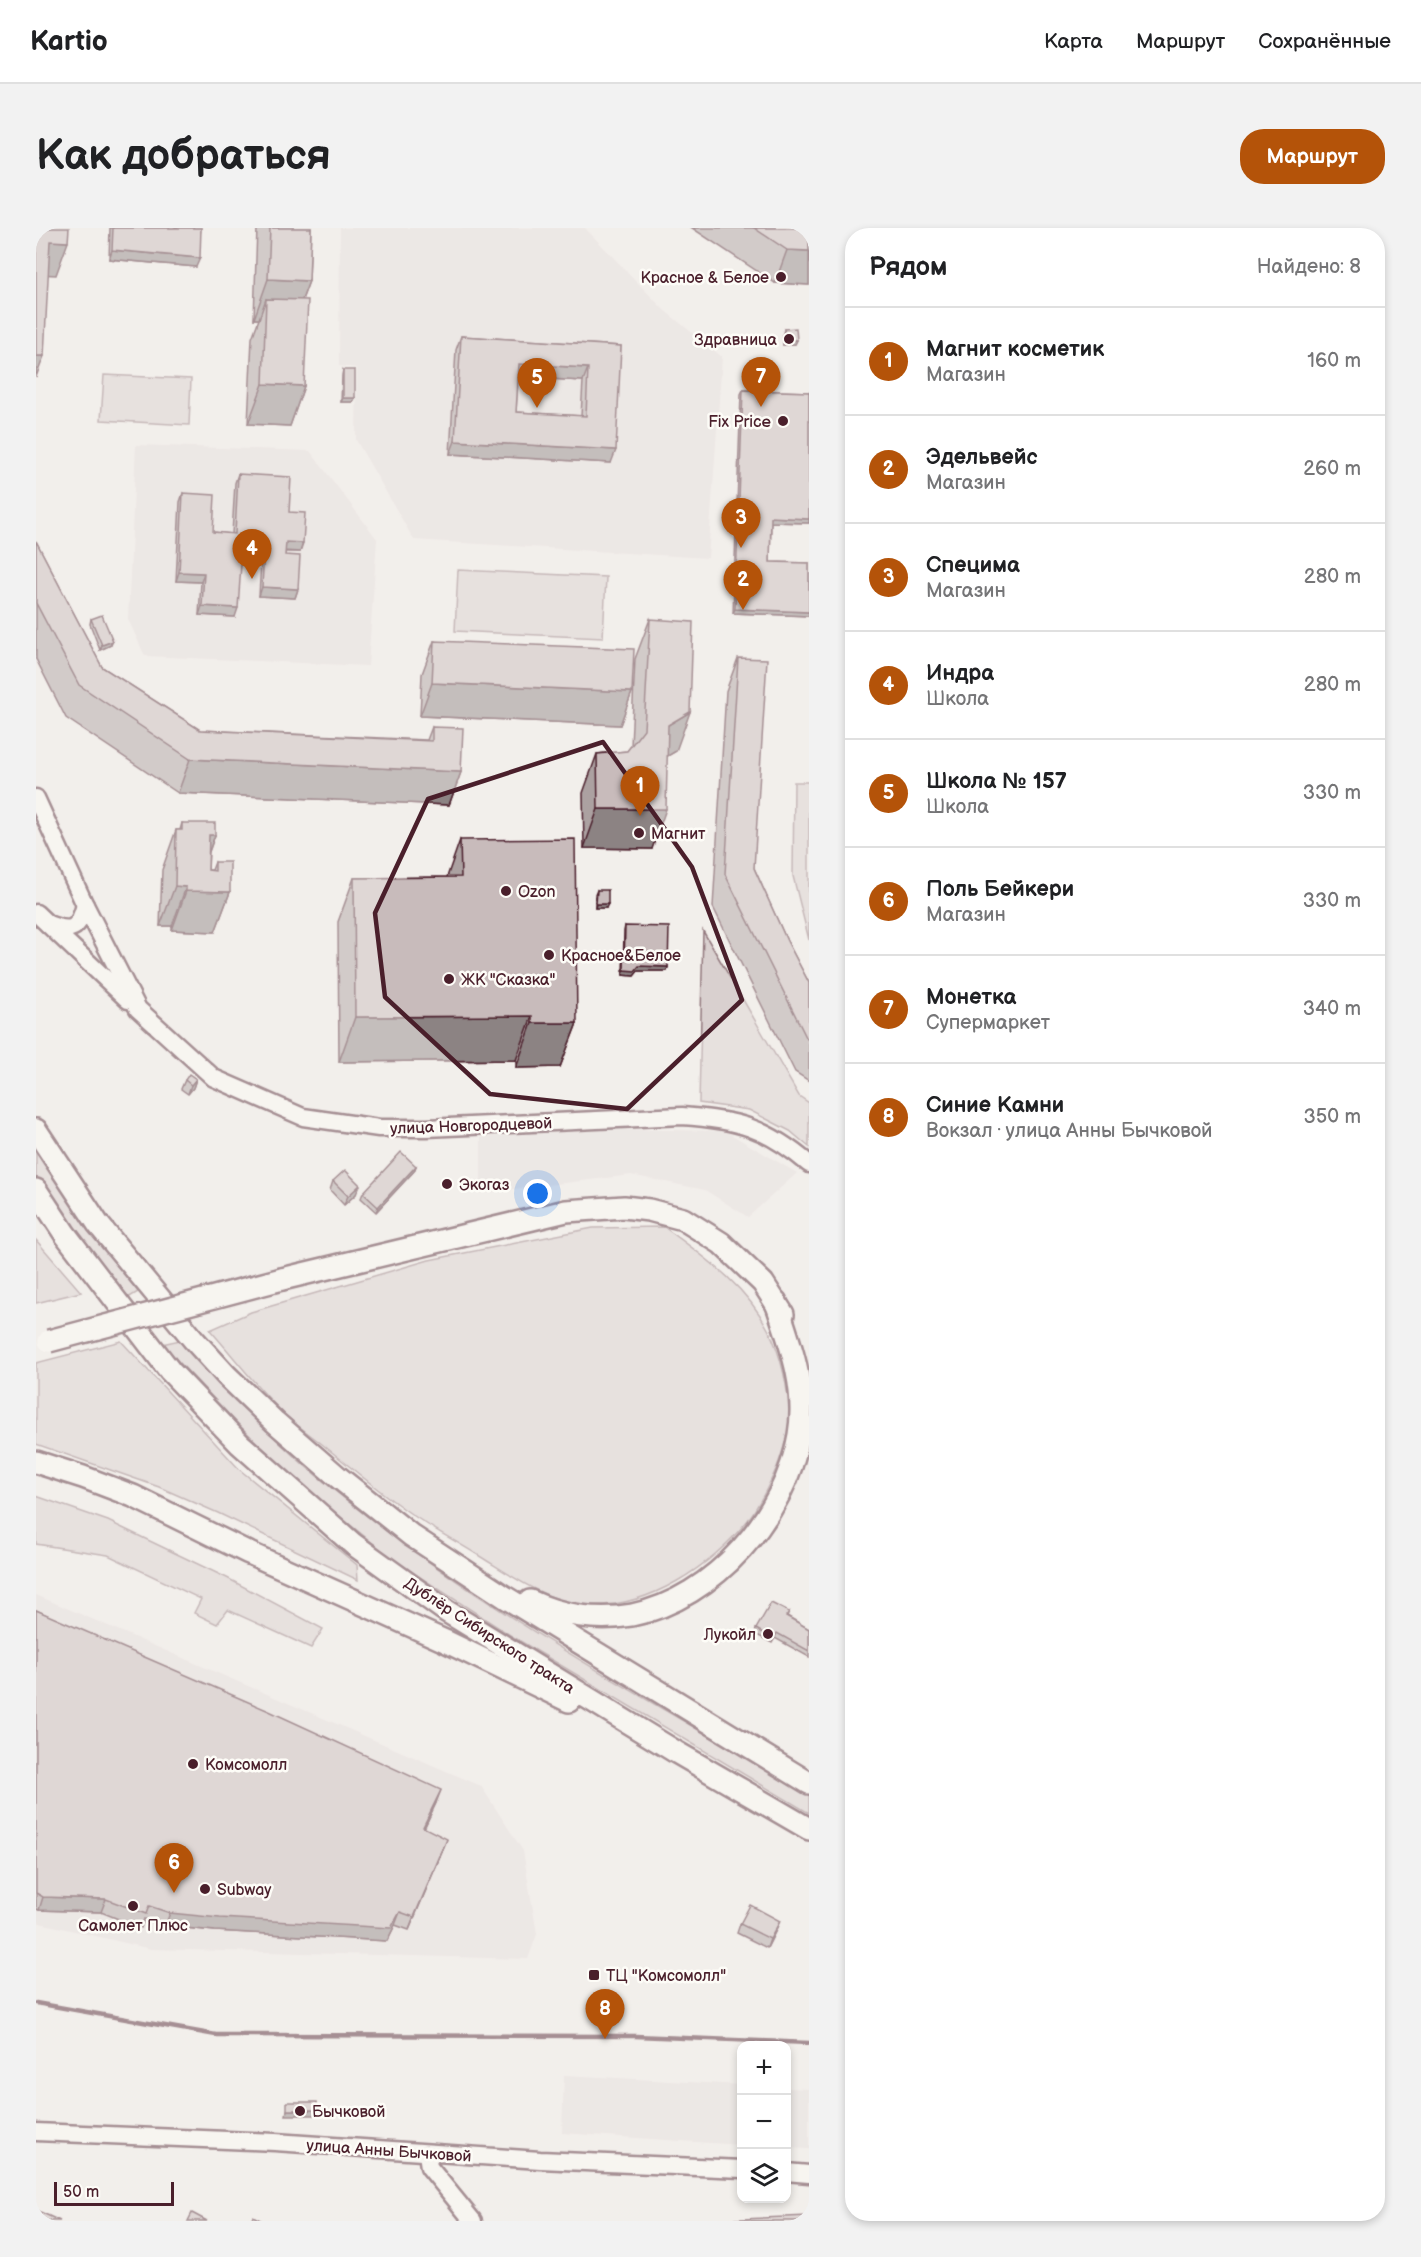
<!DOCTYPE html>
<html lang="ru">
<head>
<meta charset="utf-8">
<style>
  :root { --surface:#fff; --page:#f2f2f2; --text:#202124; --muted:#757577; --line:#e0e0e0; --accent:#b45309 }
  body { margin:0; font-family:"Balsamiq Sans",sans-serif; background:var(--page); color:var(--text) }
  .controls { position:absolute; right:18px; bottom:18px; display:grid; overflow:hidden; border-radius:12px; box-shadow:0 3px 9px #0003 }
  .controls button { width:54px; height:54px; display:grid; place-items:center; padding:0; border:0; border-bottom:2px solid var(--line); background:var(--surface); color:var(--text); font:30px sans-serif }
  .scale { position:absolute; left:18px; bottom:15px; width:120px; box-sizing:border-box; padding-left:6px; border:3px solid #4a1f2b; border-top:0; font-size:16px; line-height:21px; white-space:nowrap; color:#4a1f2b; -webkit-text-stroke:4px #fdfcf7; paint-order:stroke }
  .you { position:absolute; left:502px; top:966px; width:21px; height:21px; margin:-15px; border:4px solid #fff; border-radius:50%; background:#1a73e8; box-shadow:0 0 0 9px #1a73e833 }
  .badge { display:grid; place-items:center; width:39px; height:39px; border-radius:50%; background:var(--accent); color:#fff; font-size:20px; font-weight:700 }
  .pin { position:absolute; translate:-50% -50px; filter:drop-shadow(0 2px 3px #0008) }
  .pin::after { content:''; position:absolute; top:32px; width:21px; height:18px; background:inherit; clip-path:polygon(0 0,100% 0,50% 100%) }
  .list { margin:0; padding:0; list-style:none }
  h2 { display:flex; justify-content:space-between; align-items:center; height:78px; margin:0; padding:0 24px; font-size:26px }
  h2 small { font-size:20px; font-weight:400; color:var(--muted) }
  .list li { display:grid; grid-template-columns:39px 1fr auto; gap:18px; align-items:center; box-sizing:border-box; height:108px; padding:0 24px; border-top:2px solid var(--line) }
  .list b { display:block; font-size:22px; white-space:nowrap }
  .list p { margin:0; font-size:20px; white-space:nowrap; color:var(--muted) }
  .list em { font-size:20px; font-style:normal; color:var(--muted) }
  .icon { flex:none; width:33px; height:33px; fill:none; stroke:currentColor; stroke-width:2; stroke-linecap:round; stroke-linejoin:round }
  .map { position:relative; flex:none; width:773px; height:1993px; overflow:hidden; border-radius:24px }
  header { display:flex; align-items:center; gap:36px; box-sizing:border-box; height:84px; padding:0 30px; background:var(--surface); border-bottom:2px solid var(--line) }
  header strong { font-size:28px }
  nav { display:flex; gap:33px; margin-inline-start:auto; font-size:21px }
  .intro { display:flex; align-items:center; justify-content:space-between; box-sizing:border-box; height:144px; padding:0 36px }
  h1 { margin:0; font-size:42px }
  .button { padding:15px 27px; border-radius:24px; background:var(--accent); color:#fff; font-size:21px; font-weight:700 }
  main { display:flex; gap:36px; padding:0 36px }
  aside { flex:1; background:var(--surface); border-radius:24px; box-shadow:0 3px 9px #0003 }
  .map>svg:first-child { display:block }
</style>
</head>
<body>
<header>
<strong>Kartio</strong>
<nav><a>Карта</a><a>Маршрут</a><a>Сохранённые</a></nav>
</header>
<div class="intro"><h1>Как добраться</h1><a class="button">Маршрут</a></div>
<main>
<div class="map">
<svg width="773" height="1993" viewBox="0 0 773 1993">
  <rect width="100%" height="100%" fill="#f2efeb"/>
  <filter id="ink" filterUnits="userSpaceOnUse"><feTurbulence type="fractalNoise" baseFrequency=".0167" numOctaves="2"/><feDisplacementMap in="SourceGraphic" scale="12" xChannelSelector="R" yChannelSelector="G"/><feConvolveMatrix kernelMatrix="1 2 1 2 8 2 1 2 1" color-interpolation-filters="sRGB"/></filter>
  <g filter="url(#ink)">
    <g fill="#e5dfdd">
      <polygon points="304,0 549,0 628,82 686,129 672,330 378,312 320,212 321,140 303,138"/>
      <polygon points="100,217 274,223 341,311 332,438 109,428 92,391"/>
      <polygon points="575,901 689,903 761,945 712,989 669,962 595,947 445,965 445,909"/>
      <polygon points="0,1367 445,1558 487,1623 501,1706 492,1731 115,1721 0,1694"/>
      <polygon points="528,1847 705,1857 705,1917 526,1905"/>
      <polygon points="750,1860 773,1861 773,1921 751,1920"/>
    </g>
    <g fill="#d9d0cf" stroke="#92787d" stroke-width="1.5">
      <polygon points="68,147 155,151 153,197 65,192"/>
      <polygon points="422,342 570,349 567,410 419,403"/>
      <polygon points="758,554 773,554 773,712 757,648"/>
      <polygon points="667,703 763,868 773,875 773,919 754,903 713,882 663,875"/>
      <polygon points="0,923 31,969 102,1064 92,1070 0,949"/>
      <path d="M628,999C667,1028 709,1056 732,1101C745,1126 753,1161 753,1190C753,1206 747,1223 741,1239C733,1257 724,1276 712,1292C675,1338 613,1381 551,1377C513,1375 476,1348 445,1329C418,1312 389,1297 364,1278C339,1260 316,1240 292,1221C277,1208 259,1197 245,1183C220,1158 198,1129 174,1102L215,1084L393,1032L557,1000Z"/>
      <polygon points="0,1012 45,1064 0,1075"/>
      <path d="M144,1112C185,1154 224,1199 268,1237C421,1369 600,1465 773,1566V1585L474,1407L359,1333L265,1257L202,1196L126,1116Z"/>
      <polygon points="85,1113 204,1242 321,1337 322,1352 182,1285 123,1259 0,1216 0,1135"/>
      <polygon points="0,1268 72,1293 191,1350 287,1401 275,1420 192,1382 181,1396 158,1385 165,1371 72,1327 0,1316"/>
    </g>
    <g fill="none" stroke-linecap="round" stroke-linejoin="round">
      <g stroke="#4a1f2b" stroke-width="21">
        <g id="minor">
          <path d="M0,570L49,677L102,781L178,850L267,889L343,900H391L646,888C701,892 730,899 773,936"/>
          <polyline points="0,685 92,772"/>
          <path d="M12,696C36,705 42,702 49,677"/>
          <polyline points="0,1904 239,1914 504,1932 706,1941"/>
          <polyline points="391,1925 393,1939 437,1993"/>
          <polyline points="750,1944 773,1946"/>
        </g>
      </g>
      <g stroke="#4a1f2b" stroke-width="26">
        <g id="major">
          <polyline points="0,902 62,996 158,1112 190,1147 239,1194 302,1249 376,1308 469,1369 773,1555"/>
          <polyline points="0,962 29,1006 134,1143 204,1216 317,1316 410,1383 640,1524 773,1601"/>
          <polyline points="246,1051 530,983 588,979 613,982 647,991 685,1015 727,1055 747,1086"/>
          <polyline points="0,1234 47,1249 97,1268 213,1325 409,1413 533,1473"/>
          <path d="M494,1373C525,1388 562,1393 596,1387C678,1371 750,1287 763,1207C771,1161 755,1118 740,1074"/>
        </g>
      </g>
      <use href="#minor" stroke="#fdfcf7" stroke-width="16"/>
      <use href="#major" stroke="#fdfcf7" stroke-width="21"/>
      <polyline stroke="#4a1f2b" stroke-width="4.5" points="0,1775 180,1807 599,1808 773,1815"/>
      <g stroke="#4a1f2b" stroke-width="26" stroke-linecap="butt">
        <polyline id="major-bridge" points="13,1113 246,1051"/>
      </g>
      <use href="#major-bridge" stroke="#fdfcf7" stroke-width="21"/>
    </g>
    <g fill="#aca1a1" stroke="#4a1f2b" stroke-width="1.5" fill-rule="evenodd">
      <polygon points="74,0 165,0 160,39 73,31"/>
      <polygon points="221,0 275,0 273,53 266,72 268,158 254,198 212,196 216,110 223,91 218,91"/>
      <polygon points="656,0 773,0 773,57 739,55"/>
      <polygon points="748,101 761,112 759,116 747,117 747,105"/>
      <path d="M425,108L585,118L575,235L414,226L420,122ZM482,149L547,153L545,188L480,184Z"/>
      <polygon points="307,142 319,170 317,174 305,174 306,147"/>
      <polygon points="707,162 773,164 773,295 735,294 734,334 773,335 773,388 697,385 705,166"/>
      <polygon points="202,246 253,284 264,324 249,324 249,327 262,361 259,370 223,368 225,333 205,331 199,389 163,387 165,354 140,353 144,274 147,265 177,304 196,306 199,255"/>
      <polygon points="0,313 66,439 164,502 391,512 396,499 425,544 413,577 142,565 30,490 0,431"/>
      <polygon points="55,391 75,417 64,422 54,396"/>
      <polygon points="614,391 640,523 631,528 616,621 548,620 547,565 561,526 591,523 595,518 599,431"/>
      <polygon points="398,413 596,464 584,497 384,488 386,446"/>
      <polygon points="702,430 718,640 751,713 773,755 773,853 759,844 677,679 690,463"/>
      <polygon points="146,595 179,607 173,624 172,642 176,642 179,634 194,664 179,704 136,702 136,698 124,698 126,642 140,602 144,602"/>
      <polygon points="424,612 541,795 524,839 480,840 480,832 303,834 302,694 318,650 411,649"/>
      <polygon points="561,662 570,680 559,680 559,667"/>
      <polygon points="589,698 632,739 631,743 602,743 598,748 587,747 588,703"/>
      <polygon points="160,851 157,860 152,866 145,861 149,852"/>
      <polygon points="380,938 378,943 340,984 325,970 327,965"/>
      <polygon points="297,953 320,966 308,977 294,962"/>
      <polygon points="0,1382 400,1575 388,1600 406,1624 373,1702 359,1697 351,1713 179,1703 129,1698 108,1691 105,1700 65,1684 3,1682 0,1681"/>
      <polygon points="753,1384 751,1388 773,1401 773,1429 739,1410 736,1415 719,1406 720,1401"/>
      <polygon points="704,1696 740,1702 731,1720 701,1705"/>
    </g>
    <g fill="#8c8383" stroke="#4a1f2b" stroke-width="1.5">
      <polygon points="14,13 32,14 20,47 2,46"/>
      <polygon points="76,22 164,30 160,39 73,31"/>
      <polygon points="751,22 773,23 773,57 739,55"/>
      <polygon points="232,51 273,53 258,93 230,71 223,91 218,91"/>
      <polygon points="749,112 761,112 759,116 747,117"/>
      <polygon points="0,128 8,128 0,149"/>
      <polygon points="483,136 552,140 547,153 478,149"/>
      <polygon points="227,156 268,158 254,198 212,196"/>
      <polygon points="307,170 319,170 317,174 305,174"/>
      <polygon points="419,213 580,222 575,235 414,226"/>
      <polygon points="735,289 773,291 773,295 734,294"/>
      <polygon points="250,314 267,315 264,324 247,323"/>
      <polygon points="206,322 228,323 225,333 202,331"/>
      <polygon points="143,344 168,345 165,354 140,353"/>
      <polygon points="226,359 262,361 259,370 223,368"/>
      <polygon points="166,378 202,380 199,389 163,387"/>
      <polygon points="699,381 773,384 773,388 697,385"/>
      <polygon points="77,413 75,417 64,422 66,417"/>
      <polygon points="396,455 596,464 584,497 384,488"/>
      <polygon points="654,484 640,523 617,537 632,497"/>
      <polygon points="154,531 425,544 413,577 142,565"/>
      <polygon points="562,581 630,581 616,621 548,620"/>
      <polygon points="173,607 179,607 164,647"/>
      <polygon points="139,658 150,659 136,698 124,698"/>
      <polygon points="150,663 194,664 179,704 136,702"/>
      <polygon points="560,676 572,676 570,680 559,680"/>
      <polygon points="603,738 632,739 631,743 602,743 598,748 587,747 588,742"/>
      <polygon points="496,788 480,832 303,834 319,789"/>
      <polygon points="496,795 541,795 524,839 480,840"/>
      <polygon points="160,851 157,860 152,866 155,857"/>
      <polygon points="380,938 378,943 340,984 342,979"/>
      <polygon points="324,957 320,966 308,977 312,968"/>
      <polygon points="405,1562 400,1575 382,1613 387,1599"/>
      <polygon points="411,1611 406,1624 373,1702 378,1689"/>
      <polygon points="7,1669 70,1671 65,1684 3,1682"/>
      <polygon points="364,1684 359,1697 351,1713 179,1703 129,1698 134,1685"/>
      <polygon points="744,1693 740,1702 731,1720 734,1711"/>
      <polygon points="251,1882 281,1882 279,1887 250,1887"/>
    </g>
    <g fill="#c8bbbb" stroke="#4a1f2b" stroke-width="1.5" fill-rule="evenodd">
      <polygon points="0,0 33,0 32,14 14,13 8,128 0,128"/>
      <polygon points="77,0 165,0 164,30 76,22"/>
      <polygon points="234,0 275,0 273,53 232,51"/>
      <polygon points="718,0 773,0 773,23 751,22"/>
      <polygon points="230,71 272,72 268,158 227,156"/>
      <polygon points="760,100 761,112 749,112 748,101"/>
      <path d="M425,108L585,118L580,222L419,213ZM483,136L552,140L550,188L480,184Z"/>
      <rect x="307" y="142" width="12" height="28"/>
      <polygon points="707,162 773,164 773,291 735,289 734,334 773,335 773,384 699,381"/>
      <polygon points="202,246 255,249 253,284 269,285 267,315 250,314 249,327 264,328 262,361 226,359 228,323 206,322 202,380 166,378 168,345 143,344 147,265 179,267 177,304 199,306"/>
      <polygon points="0,313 66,439 164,502 396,513 396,499 427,500 425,544 154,531 43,457 0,375"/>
      <polygon points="66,387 77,413 66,417 55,391"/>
      <polygon points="614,391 657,394 654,484 632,497 630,581 562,581 561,526 591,523 608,501"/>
      <polygon points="398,413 598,421 596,464 396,455"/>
      <polygon points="702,430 731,431 718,640 751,713 773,755 773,812 771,811 689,646"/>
      <polygon points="146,595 179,595 179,607 173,607 172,642 179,643 179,634 194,634 194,664 150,663 150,659 139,658 140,602 146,602"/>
      <polygon points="539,611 541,795 496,795 496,788 319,789 318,650 425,649 424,612"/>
      <polygon points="561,662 572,662 572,676 560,676"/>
      <polygon points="589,698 633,699 632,739 603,738 599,743 588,742"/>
      <polygon points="153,846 160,851 155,857 149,852"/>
      <polygon points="365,924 380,938 342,979 327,965"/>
      <polygon points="309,942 324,957 312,968 297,953"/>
      <polygon points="735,1375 753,1384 750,1388 773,1401 773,1423 741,1405 738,1411 720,1401"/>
      <polygon points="0,1382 233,1483 405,1562 387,1599 411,1611 378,1689 364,1684 355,1700 184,1690 134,1685 113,1678 110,1686 70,1671 7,1669 0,1665"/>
      <polygon points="714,1677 744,1693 734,1711 704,1696"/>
      <rect x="251" y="1874" width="30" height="8"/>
      <polygon points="0,1982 24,1993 0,1993"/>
      <polygon points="156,1985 171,1993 152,1993"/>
      <polygon points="217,1988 226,1993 214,1993"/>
      <polygon points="773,1988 773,1993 659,1993"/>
    </g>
  </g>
  <path d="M0 0H773V1993H0ZM567,514L656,639L706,772L591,881L454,866L349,769L339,685L392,571Z" fill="#f2efeb" fill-opacity=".55" fill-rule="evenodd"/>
  <path fill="none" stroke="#4a1f2b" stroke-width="4.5" stroke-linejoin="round" d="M567,514L656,639L706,772L591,881L454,866L349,769L339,685L392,571Z"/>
  <g fill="#4a1f2b" stroke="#fdfcf7" stroke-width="2">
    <circle cx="745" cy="49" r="6"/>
    <circle cx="753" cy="111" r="6"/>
    <circle cx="747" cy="193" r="6"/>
    <circle cx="603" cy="605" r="6"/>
    <circle cx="470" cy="663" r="6"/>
    <circle cx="513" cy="727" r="6"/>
    <circle cx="413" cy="751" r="6"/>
    <circle cx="411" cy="956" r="6"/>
    <circle cx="732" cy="1406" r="6"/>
    <circle cx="157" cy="1536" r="6"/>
    <circle cx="169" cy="1661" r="6"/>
    <circle cx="97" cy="1678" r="6"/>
    <rect x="552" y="1741" width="12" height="12" rx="3"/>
    <circle cx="264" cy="1883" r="6"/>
  </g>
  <g text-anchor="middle" stroke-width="5" stroke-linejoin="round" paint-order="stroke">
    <g font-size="16" fill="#4a1f2b" stroke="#fdfcf7" text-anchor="start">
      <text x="733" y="55" text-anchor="end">Красное &amp; Белое</text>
      <text x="741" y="117" text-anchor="end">Здравница</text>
      <text x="735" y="199" text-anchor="end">Fix Price</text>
      <text x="615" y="611">Магнит</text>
      <text x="482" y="669">Ozon</text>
      <text x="525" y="733">Красное&amp;Белое</text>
      <text x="425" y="757">ЖК "Сказка"</text>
      <text x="423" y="962">Экогаз</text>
      <text x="720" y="1412" text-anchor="end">Лукойл</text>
      <text x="169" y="1542">Комсомолл</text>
      <text x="181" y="1667">Subway</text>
      <text x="97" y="1703" text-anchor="middle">Самолет Плюс</text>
      <text x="570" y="1753">ТЦ "Комсомолл"</text>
      <text x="276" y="1889">Бычковой</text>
    </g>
    <g font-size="16" fill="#4a1f2b" stroke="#fdfcf7">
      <text transform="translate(435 897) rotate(-2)" y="6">улица Новгородцевой</text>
      <text transform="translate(454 1407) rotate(33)" y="6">Дублёр Сибирского тракта</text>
      <text transform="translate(353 1922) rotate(4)" y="6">улица Анны Бычковой</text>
    </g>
  </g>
</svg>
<div class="controls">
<button>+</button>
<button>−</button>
<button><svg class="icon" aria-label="layers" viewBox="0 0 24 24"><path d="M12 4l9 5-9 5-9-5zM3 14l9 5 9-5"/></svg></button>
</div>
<div class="scale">50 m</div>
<div class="you"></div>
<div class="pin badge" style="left:604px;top:588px">1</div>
<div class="pin badge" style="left:707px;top:382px">2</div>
<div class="pin badge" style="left:705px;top:320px">3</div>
<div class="pin badge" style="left:216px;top:351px">4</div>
<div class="pin badge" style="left:501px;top:180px">5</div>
<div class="pin badge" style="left:138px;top:1665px">6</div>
<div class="pin badge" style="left:725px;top:179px">7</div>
<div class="pin badge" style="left:569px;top:1811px">8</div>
</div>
<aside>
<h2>Рядом<small>Найдено: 8</small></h2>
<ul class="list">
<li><span class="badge">1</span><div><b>Магнит косметик</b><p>Магазин</p></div><em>160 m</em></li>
<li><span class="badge">2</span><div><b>Эдельвейс</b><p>Магазин</p></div><em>260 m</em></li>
<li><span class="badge">3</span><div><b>Специма</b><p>Магазин</p></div><em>280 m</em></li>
<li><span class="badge">4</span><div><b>Индра</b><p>Школа</p></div><em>280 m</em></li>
<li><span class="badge">5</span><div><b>Школа № 157</b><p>Школа</p></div><em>330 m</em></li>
<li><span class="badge">6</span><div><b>Поль Бейкери</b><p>Магазин</p></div><em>330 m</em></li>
<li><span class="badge">7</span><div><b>Монетка</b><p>Супермаркет</p></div><em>340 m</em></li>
<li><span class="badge">8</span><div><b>Синие Камни</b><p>Вокзал · улица Анны Бычковой</p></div><em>350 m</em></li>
</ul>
</aside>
</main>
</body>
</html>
